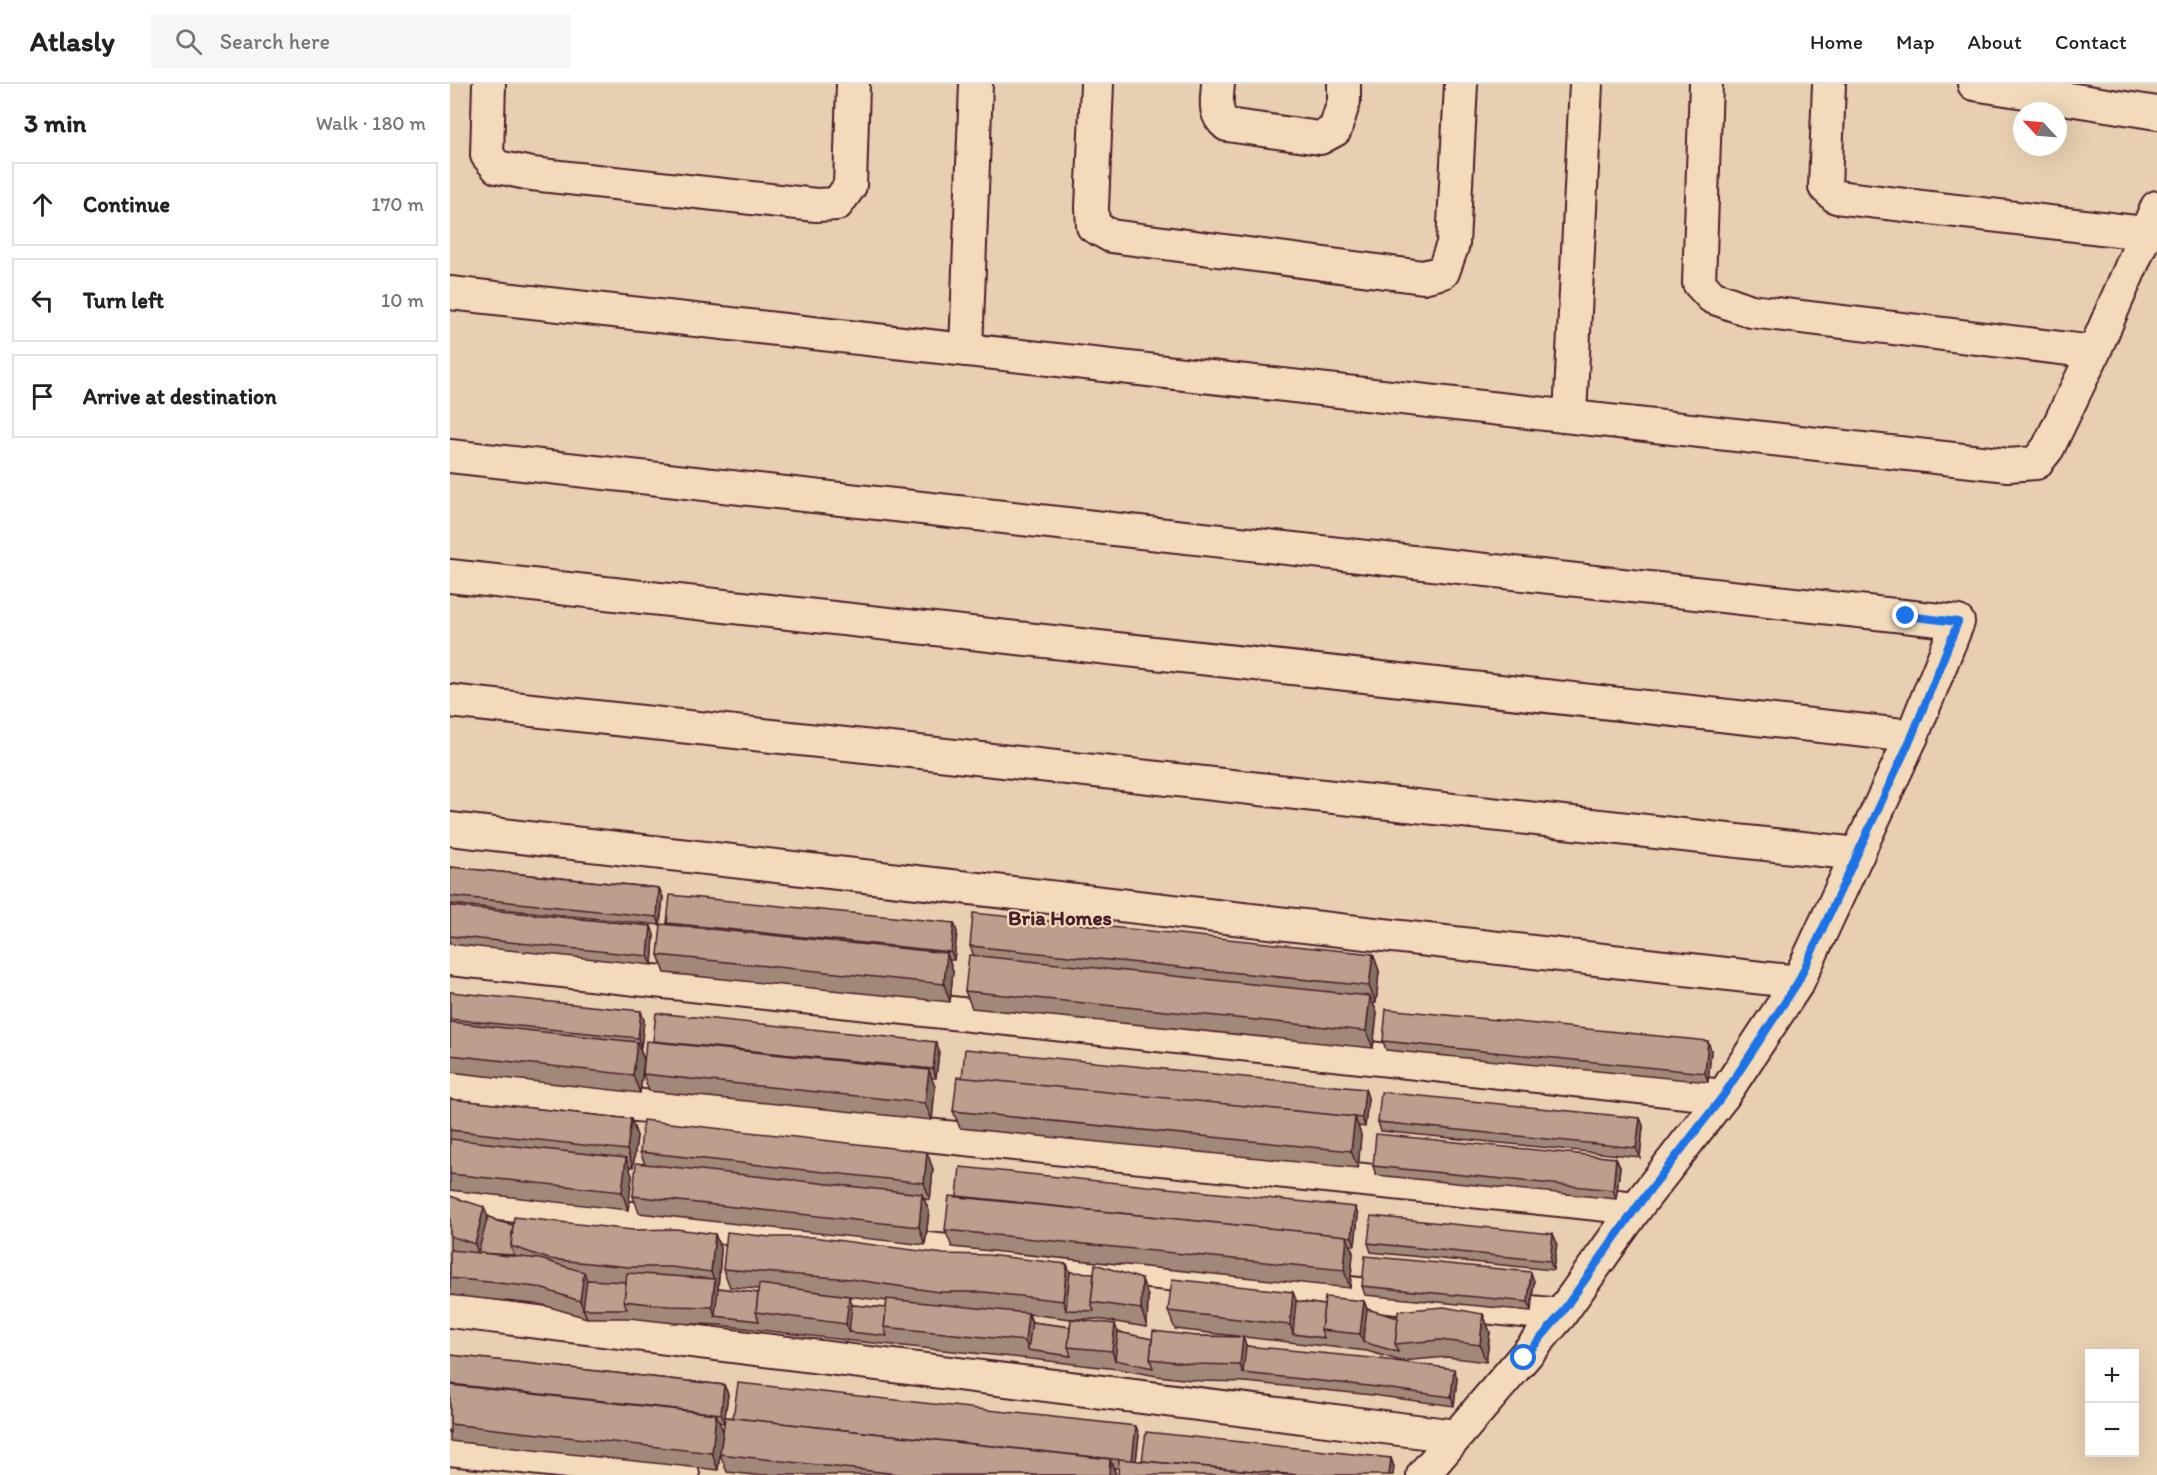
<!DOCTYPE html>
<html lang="en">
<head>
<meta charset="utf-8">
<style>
  :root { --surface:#fff; --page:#f6f6f6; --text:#222; --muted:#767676; --line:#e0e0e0 }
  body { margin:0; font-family:Itim,sans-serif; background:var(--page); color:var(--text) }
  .controls { position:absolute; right:18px; bottom:18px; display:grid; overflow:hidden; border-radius:0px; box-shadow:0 6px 24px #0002 }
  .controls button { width:54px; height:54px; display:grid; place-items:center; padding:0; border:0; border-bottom:2px solid var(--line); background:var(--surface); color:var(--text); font:30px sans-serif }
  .compass { position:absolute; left:1563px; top:18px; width:54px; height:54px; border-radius:50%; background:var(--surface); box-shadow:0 6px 24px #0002; rotate:296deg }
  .stop { position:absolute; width:18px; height:18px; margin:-14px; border:4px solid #1a73e8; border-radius:50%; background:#fff }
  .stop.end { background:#1a73e8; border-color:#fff; box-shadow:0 2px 6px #0008 }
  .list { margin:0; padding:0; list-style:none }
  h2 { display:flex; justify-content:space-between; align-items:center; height:78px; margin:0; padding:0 24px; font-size:26px }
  h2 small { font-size:20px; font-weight:400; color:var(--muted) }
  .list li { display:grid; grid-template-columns:39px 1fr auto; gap:18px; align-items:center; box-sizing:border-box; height:84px; margin:0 12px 12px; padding:0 12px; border:2px solid var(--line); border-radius:0px }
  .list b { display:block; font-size:22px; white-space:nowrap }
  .list em { font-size:20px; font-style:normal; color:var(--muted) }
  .icon { flex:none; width:33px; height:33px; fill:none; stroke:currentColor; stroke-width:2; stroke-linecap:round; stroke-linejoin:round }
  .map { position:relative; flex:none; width:1707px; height:1391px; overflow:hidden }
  header { display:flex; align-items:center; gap:36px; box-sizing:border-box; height:84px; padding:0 30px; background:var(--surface); border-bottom:2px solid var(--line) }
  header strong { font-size:28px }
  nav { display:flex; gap:33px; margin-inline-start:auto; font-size:21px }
  .search { width:420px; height:54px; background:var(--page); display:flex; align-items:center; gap:15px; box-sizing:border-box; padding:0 21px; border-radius:0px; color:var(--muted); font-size:22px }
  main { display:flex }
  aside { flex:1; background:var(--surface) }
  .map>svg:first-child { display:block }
</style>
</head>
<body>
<header>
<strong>Atlasly</strong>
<div class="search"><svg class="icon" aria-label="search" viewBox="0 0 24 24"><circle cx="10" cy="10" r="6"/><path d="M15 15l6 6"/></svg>Search here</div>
<nav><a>Home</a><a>Map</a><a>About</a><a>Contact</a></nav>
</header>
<main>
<aside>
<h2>3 min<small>Walk · 180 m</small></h2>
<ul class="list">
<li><svg class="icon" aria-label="ahead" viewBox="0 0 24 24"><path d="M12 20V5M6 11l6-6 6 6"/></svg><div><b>Continue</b></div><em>170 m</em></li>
<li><svg class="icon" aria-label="left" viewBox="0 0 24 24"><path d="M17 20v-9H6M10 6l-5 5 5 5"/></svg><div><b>Turn left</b></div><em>10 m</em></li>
<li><svg class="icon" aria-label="arrive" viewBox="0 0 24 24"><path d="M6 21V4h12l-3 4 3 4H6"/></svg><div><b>Arrive at destination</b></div></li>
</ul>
</aside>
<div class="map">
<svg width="1707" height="1391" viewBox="0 0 1707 1391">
  <rect width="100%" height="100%" fill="#e8cfb1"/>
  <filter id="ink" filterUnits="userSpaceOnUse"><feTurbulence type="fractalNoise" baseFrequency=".0167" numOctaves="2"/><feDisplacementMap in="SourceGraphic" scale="12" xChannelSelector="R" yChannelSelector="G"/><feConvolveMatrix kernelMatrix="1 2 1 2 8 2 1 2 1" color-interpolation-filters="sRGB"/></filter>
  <g filter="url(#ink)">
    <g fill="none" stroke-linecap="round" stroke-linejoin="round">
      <g stroke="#4a1f2b" stroke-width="36">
        <g id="street">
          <polyline points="39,0 37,71 47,83 82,90 366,121 387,120 400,102 403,0"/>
          <polyline points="647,0 642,124 643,142 661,152 973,193 993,188 1003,160 1011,0"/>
          <path d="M768,0C767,16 763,30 777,41L870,54L885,46L894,17V0"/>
          <polyline points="1256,0 1249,199 1262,213 1301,227 1644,268"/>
          <polyline points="1379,0 1375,103 1386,113 1694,149"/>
          <polyline points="1524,0 1707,29"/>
          <polyline points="0,209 1558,381 1586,379 1598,364 1644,268 1707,123"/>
          <polyline points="516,266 526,0"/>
          <polyline points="1120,332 1136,0"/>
          <polyline points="0,372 1508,538 1462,652 1348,898 1273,1012 1186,1124 1110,1231 973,1391"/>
          <polyline points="0,492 1462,652"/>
          <polyline points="0,617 1408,770"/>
          <polyline points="0,745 1348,898"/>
          <polyline points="0,875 1273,1012"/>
          <polyline points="0,1002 1186,1124"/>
          <polyline points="0,1115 1110,1231"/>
          <polyline points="0,1227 1006,1352"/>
          <polyline points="0,1365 233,1391"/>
        </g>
      </g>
      <use href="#street" stroke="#f2daba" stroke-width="32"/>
    </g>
    <g fill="#a18878" stroke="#4a1f2b" stroke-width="1.5" fill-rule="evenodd">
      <polygon points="0,783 209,804 213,813 210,841 0,820"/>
      <polygon points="0,822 201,842 204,851 202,881 0,860"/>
      <polygon points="217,839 504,839 507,848 504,876 499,876 503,887 500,918 215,889 208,871 218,841"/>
      <polygon points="520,862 923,870 929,887 926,919 923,919 927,929 923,964 522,924 515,907 524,872"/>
      <polygon points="0,908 194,936 191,963 189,962 194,976 190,1009 0,988"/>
      <polygon points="203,957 486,958 489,967 486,994 481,994 485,1003 482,1036 199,1007 193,990"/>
      <polygon points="933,957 1261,966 1258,998 936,966"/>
      <polygon points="915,1005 918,1014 915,1043 908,1042 911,1051 908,1084 510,1044 503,1027"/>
      <polygon points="0,1015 181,1035 187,1052 183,1083 179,1083 182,1092 178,1126 0,1106"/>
      <polygon points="1190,1034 1193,1042 1190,1073 931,1047 928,1038"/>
      <polygon points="190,1068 483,1085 480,1116 474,1115 479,1127 475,1161 189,1129 183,1112 195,1080"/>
      <polygon points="923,1082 1170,1083 1166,1115 926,1091"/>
      <path d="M0,1112L47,1137L63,1141L265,1150L271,1167L268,1204L308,1209L309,1205L280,1203L273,1185L620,1188L698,1212L697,1243L647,1235H621L668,1248L702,1255L747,1252L793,1253L796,1262L1007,1294L1004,1322L922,1311L796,1298L751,1297L707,1292L668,1285L624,1280L582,1275L403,1257L269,1241L224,1239L180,1234H137L93,1221L0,1211ZM390,1211L437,1217L436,1224L402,1221ZM579,1230L621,1235L620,1243L582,1238Z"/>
      <polygon points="507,1112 905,1123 908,1131 905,1161 901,1161 903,1169 900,1204 502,1163 495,1146"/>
      <polygon points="1103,1150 1107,1159 1103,1186 921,1168 918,1159"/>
      <polygon points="1084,1197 1081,1227 915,1211 912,1202"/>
      <polygon points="846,1217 874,1221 914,1217 917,1225 948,1234 1033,1230 1040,1248 1036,1278 997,1273 951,1277 917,1267 725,1245 718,1227"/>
      <polygon points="0,1271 274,1301 278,1310 275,1333 689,1351 686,1377 693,1377 941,1374 944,1383 664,1384 666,1391 305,1391 277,1388 270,1370 274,1339 269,1338 273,1347 268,1386 0,1357"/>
    </g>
    <g fill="#836f62" stroke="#4a1f2b" stroke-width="1.5">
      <polygon points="209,804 213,813 210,841 207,833"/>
      <polygon points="504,839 507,848 504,876 501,868"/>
      <polygon points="201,842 204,851 202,881 198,872"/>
      <polygon points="497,869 503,887 500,918 494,900"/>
      <polygon points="923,870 929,887 926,919 919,902"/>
      <polygon points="920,912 927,929 923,964 916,947"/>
      <polygon points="191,927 194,936 191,963 188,954"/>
      <polygon points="1258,957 1261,966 1258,998 1255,989"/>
      <polygon points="187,958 194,976 190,1009 183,991"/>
      <polygon points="486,958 489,967 486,994 483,985"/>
      <polygon points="479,986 485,1003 482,1036 475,1019"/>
      <polygon points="915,1005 918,1014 915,1043 912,1034"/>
      <polygon points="905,1033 911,1051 908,1084 901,1067"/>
      <polygon points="1190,1034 1193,1042 1190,1073 1186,1064"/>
      <polygon points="181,1035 187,1052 183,1083 177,1066"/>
      <polygon points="477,1068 483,1085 480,1116 474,1099"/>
      <polygon points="176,1074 182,1092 178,1126 172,1108"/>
      <polygon points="1166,1074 1170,1083 1166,1115 1163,1106"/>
      <polygon points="472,1110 479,1127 475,1161 469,1143"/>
      <polygon points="34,1123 41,1141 28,1169 25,1160"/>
      <polygon points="905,1123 908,1131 905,1161 902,1153"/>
      <polygon points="265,1150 271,1167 268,1202 272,1213 265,1232 262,1223 265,1198 261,1188"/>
      <polygon points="1103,1150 1107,1159 1103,1186 1100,1177"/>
      <polygon points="897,1152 903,1169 900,1204 894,1186"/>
      <polygon points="617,1180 624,1197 616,1226 613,1217"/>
      <polygon points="134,1188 140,1205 133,1225 137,1234 130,1217"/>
      <polygon points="1081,1188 1084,1197 1081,1227 1078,1218"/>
      <polygon points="692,1195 698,1212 697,1243 691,1225"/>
      <polygon points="843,1208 850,1226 843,1250 840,1241"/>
      <polygon points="399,1212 406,1230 399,1248 396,1240"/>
      <polygon points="914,1217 920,1234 913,1258 910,1250"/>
      <polygon points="578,1229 585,1247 578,1266 575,1257"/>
      <polygon points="1033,1230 1040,1248 1036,1278 1030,1261"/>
      <polygon points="665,1240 671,1257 665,1276 662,1267"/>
      <polygon points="793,1253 800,1271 793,1289 790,1281"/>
      <polygon points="1004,1285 1007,1294 1004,1322 1001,1313"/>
      <polygon points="274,1301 278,1310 274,1339 271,1330"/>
      <polygon points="266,1330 273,1347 268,1386 262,1369"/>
      <polygon points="686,1342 689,1351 685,1386 682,1377"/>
      <polygon points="941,1374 944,1383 943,1391 939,1391"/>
      <polygon points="660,1375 666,1391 659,1391"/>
    </g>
    <g fill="#bb9e8c" stroke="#4a1f2b" stroke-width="1.5">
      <polygon points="0,783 209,804 207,833 0,812"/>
      <polygon points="220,811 504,839 501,868 217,839"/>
      <polygon points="0,822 201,842 198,872 0,852"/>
      <polygon points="523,829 923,870 919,902 520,862"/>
      <polygon points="211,840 497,869 494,900 208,871"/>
      <polygon points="519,871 920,912 916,947 515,907"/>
      <polygon points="0,908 191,927 188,954 0,935"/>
      <polygon points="936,925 1258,957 1255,989 933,957"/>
      <polygon points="206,929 486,958 483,985 203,957"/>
      <polygon points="0,938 187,958 183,991 0,971"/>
      <polygon points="196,957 479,986 475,1019 193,990"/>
      <polygon points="515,965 915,1005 912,1034 512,994"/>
      <polygon points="507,993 905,1033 901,1067 503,1027"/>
      <polygon points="931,1008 1190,1034 1186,1064 928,1038"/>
      <polygon points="0,1015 181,1035 177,1066 0,1046"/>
      <polygon points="193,1036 477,1068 474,1099 190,1068"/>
      <polygon points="926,1050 1166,1074 1163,1106 923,1082"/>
      <polygon points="0,1055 176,1074 172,1108 0,1090"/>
      <polygon points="186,1079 472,1110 469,1143 183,1112"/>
      <polygon points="510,1083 905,1123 902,1153 507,1112"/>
      <polygon points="0,1112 34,1123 25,1160 0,1152"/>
      <polygon points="499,1112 897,1152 894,1186 495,1146"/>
      <polygon points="38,1132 47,1137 63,1141 61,1162 64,1171 28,1169"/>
      <polygon points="921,1132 1103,1150 1100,1177 918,1159"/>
      <polygon points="64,1133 183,1146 226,1145 265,1150 261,1188 221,1183 178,1183 99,1175 61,1162"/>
      <polygon points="277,1148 320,1153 362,1153 494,1170 538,1171 617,1180 613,1217 534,1208 489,1208 400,1195 273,1185"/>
      <polygon points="0,1166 90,1175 134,1188 130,1217 87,1203 0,1194"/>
      <polygon points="915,1172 1081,1188 1078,1218 912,1202"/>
      <polygon points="645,1180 692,1195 691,1225 641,1218"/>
      <polygon points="620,1188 644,1189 641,1218 644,1227 616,1226"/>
      <polygon points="177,1189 265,1195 262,1223 218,1222 174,1217"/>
      <polygon points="722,1195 843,1208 840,1241 718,1227"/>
      <polygon points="137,1196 176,1198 174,1217 177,1225 133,1225"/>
      <polygon points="309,1200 399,1212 396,1240 306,1228"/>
      <polygon points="268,1204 308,1209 306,1228 309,1237 265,1232"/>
      <polygon points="875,1213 914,1217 910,1250 871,1246"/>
      <polygon points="437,1215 578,1229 575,1257 434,1243"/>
      <polygon points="846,1217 874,1221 871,1246 874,1254 843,1250"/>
      <polygon points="402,1221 436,1224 434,1243 437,1252 399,1248"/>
      <polygon points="994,1223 1033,1230 1030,1261 990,1256 945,1260 948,1227"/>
      <polygon points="917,1225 948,1234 945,1260 948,1268 913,1258"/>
      <polygon points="621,1235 665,1240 662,1267 618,1263"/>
      <polygon points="582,1238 620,1243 618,1263 621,1272 578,1266"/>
      <polygon points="703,1247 747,1252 793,1253 790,1281 745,1280 700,1275"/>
      <polygon points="668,1248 702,1255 700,1275 703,1284 665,1276"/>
      <polygon points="796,1262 922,1274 1004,1285 1001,1313 919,1302 793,1289"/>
      <polygon points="0,1271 274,1301 271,1330 0,1300"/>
      <polygon points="288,1299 686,1342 682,1377 283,1334"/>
      <polygon points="0,1301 266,1330 262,1369 0,1340"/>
      <polygon points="275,1333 660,1375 659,1391 457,1391 270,1370"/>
      <polygon points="696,1348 941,1374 939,1391 847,1391 692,1377"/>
      <polygon points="669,1375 847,1391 668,1391"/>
    </g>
  </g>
  <g fill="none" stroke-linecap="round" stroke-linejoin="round" filter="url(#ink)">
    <polyline stroke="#1a73e8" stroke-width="8" points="1074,1274 1110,1231 1186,1124 1273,1012 1348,898 1462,652 1508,538 1456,532"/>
  </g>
  <g text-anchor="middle" stroke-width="4.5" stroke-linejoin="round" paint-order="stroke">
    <g font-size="21" font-weight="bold" fill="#4a1f2b" stroke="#f2daba">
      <text x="610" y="841">Bria Homes</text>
    </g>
  </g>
</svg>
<div class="controls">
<button>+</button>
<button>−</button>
</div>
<svg class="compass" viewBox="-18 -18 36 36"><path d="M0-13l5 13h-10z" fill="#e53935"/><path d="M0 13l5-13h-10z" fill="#767676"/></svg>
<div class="stop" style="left:1074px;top:1274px"></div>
<div class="stop end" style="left:1456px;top:532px"></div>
</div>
</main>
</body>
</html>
